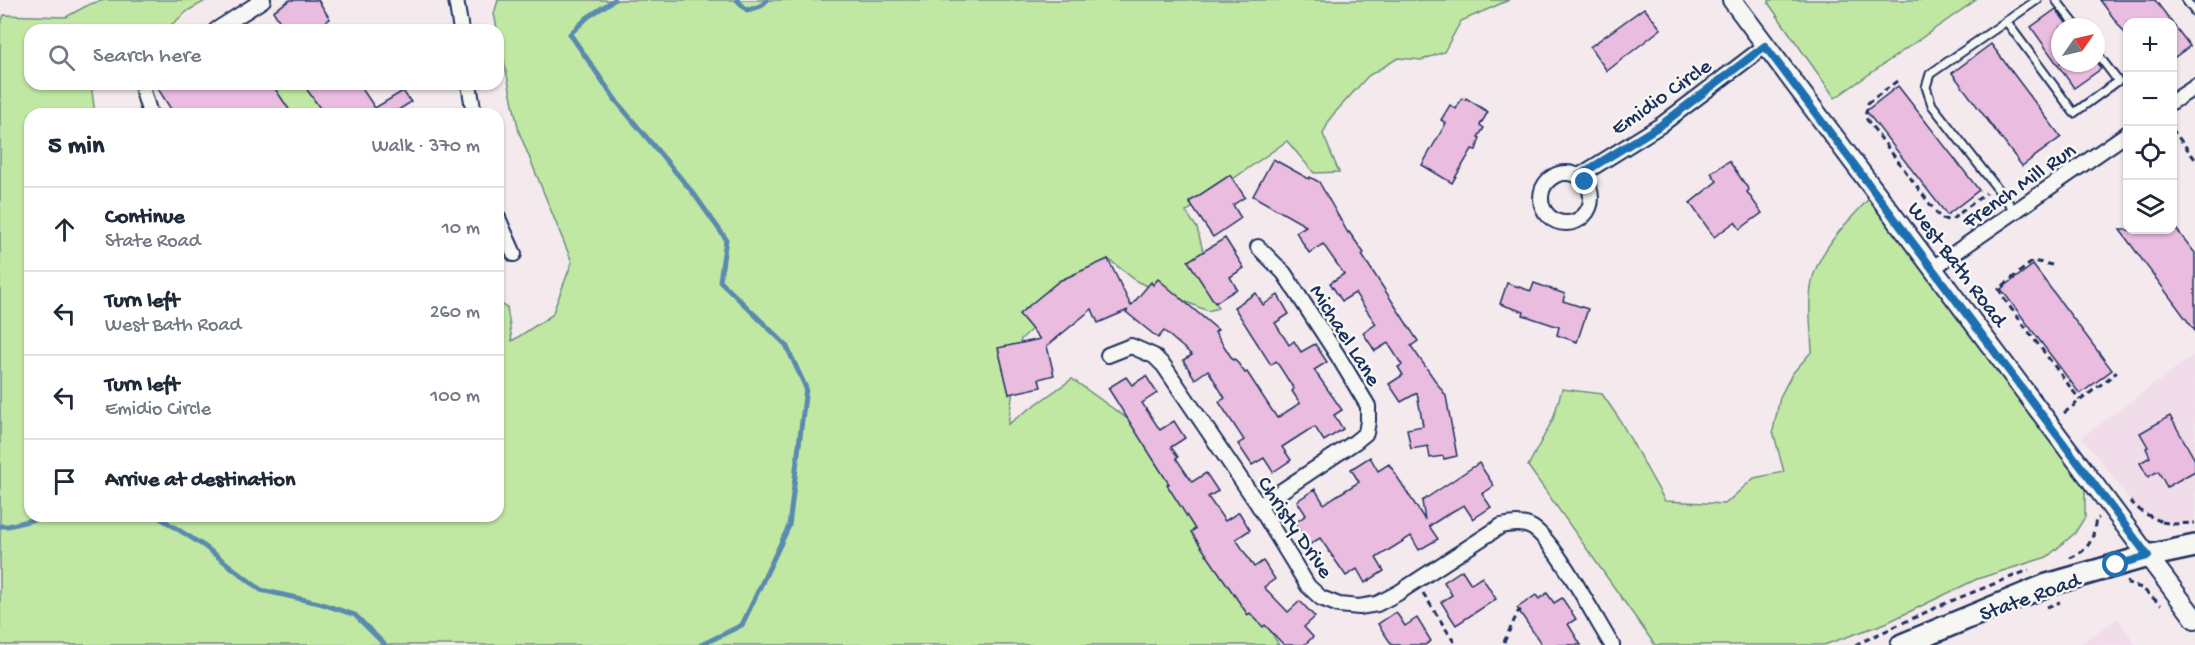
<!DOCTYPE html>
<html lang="en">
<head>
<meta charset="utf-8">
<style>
  :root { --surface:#fff; --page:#f6f6f7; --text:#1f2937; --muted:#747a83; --line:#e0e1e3 }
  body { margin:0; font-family:"Gochi Hand",sans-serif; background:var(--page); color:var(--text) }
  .controls { position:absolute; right:18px; top:18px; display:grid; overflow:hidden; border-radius:12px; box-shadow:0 2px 4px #0004 }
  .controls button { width:54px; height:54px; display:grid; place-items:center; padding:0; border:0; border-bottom:2px solid var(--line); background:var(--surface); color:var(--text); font:30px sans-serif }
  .compass { position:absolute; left:2051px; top:18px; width:54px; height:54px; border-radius:50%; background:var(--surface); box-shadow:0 2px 4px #0004; rotate:56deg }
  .stop { position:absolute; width:18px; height:18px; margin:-14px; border:4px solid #1f6fb2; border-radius:50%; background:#fff }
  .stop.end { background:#1f6fb2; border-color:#fff; box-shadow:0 2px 6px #0008 }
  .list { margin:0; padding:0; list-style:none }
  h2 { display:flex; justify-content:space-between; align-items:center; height:78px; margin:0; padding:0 24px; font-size:26px }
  h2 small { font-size:20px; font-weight:400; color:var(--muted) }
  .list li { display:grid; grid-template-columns:39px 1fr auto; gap:18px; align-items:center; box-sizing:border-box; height:84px; padding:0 24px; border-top:2px solid var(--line) }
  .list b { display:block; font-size:22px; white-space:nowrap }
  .list p { margin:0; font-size:20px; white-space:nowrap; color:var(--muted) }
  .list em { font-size:20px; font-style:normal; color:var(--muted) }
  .icon { flex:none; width:33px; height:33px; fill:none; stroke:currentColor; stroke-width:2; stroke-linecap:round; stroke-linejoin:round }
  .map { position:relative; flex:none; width:2195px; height:645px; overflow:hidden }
  .search { position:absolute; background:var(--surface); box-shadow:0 2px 4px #0004; left:24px; top:24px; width:480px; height:66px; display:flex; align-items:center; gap:15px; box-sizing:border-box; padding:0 21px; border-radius:18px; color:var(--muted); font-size:22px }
  .panel { position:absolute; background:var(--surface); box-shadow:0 2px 4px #0004; left:24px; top:108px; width:480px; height:414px; border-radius:18px }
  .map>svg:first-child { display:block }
</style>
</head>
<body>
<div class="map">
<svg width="2195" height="645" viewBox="0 0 2195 645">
  <rect width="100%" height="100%" fill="#f4eaee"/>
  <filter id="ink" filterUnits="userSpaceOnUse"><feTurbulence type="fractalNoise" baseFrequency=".0167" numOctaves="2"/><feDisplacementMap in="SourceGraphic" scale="12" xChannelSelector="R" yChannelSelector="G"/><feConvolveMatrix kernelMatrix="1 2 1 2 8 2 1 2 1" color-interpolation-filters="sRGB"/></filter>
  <g filter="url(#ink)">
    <g fill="#f1dcea">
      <polygon points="2195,354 2195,523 2174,524 2154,520 2133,504 2082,437"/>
      <polygon points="2118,618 2136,645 2078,645 2117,619"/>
    </g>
    <g fill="#c1e8a3" stroke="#6e8c80" stroke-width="1.5">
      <polygon points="105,0 207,0 189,10 165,30 30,30 30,84 91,84 95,114 30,114 30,516 498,516 498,303 507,307 512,341 552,315 572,262 519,132 494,14 498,0 1509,0 1461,21 1444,52 1422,60 1398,58 1368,76 1331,117 1323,134 1339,172 1314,173 1287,141 1186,212 1197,228 1218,308 1208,311 1138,282 1108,259 1021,339 1008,424 1072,379 1151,436 1279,645 0,645 0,25 4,15 66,17 90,4"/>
      <polygon points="1769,0 1976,0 1835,98 1769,4"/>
      <polygon points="279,84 309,84 326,112 323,114 292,114 284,103 277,107 267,92"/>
      <path d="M1875,192L2085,471V517L2075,533L2047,557L1977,579L1886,623L1824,645H1655L1528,466L1553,419L1562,389L1602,394L1618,417L1665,501L1725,504L1754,478L1784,472L1773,431L1780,397L1792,374L1812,351C1811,327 1807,301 1813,277C1823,243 1852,218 1875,192Z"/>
    </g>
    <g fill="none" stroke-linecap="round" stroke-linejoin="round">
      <g stroke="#5a8baf" stroke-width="5">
        <polyline points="614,0 588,17 570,34 617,102 694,194 726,239 720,281 786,345 806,388 789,526 742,625 701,645"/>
        <polyline points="737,0 747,10 761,6 767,0"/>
        <polyline points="157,516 204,546 261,590 319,603 355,615 385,645"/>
        <polyline points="0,526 8,526 48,516"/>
      </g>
    </g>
    <g fill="#eabcdf" stroke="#1b2f5e" stroke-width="1.5">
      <polygon points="290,0 318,0 330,19 321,25 325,30 285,30 273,11"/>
      <polygon points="2100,0 2155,0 2190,46 2172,59 2172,22 2127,22 2127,36"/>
      <polygon points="1644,8 1661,29 1607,71 1590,47"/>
      <polygon points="2056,9 2069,27 2060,27 2060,63 2097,63 2101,69 2074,88 2031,27"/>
      <polygon points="1991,44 2061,137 2022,166 1952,73"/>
      <polygon points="155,84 272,84 292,114 174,114"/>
      <polygon points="303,84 359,84 375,108 403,91 411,102 392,114 324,114"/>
      <polygon points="1898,86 1979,190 1947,215 1866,111"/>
      <polygon points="1462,98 1465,100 1466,98 1488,112 1480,125 1484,128 1478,137 1480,138 1476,150 1472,149 1452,183 1422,165 1446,123 1441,120 1450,105 1456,109"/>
      <polygon points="1273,159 1309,179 1310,177 1319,182 1348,233 1349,232 1364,253 1362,255 1418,341 1411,346 1446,396 1457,456 1444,459 1443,456 1430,458 1428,446 1411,449 1407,429 1423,426 1417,393 1401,402 1389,384 1403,375 1398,367 1402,365 1388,343 1375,351 1363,333 1376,324 1355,293 1342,301 1330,283 1344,274 1323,244 1309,253 1296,232 1306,226 1253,196"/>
      <polygon points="1729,161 1749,190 1747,192 1762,213 1740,229 1735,222 1714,237 1690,203 1717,181 1711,173"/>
      <polygon points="1230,175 1245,197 1233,205 1241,218 1213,237 1189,202"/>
      <polygon points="2120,230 2177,230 2195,253 2195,331"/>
      <polygon points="1225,238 1244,268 1230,277 1237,289 1215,303 1188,261"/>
      <polygon points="1108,259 1131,306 1151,282 1153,285 1158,279 1218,330 1215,332 1233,360 1235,359 1245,373 1247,372 1277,418 1300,403 1292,391 1294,389 1276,361 1271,365 1234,307 1256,293 1263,305 1278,295 1289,314 1275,323 1289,345 1294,341 1301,352 1315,344 1327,362 1314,370 1342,410 1334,415 1343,429 1324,441 1315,427 1307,431 1282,447 1291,460 1273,472 1264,458 1252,465 1238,444 1244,440 1219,402 1225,398 1208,370 1195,379 1183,360 1192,355 1164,331 1158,338 1126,312 1128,310 1098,323 1092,309 1047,346 1054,375 1039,379 1041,387 1009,394 998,348 1040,339 1019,314 1059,281"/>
      <polygon points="2033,265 2112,370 2080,394 2001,289"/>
      <polygon points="1507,283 1531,291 1534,283 1565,294 1563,301 1588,309 1577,342 1557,335 1559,327 1523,315 1524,312 1500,304"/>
      <polygon points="1146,376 1157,393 1142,403 1160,430 1174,421 1185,438 1171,447 1178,457 1176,458 1192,482 1206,473 1218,491 1208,497 1225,521 1239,512 1250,530 1236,539 1254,567 1263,561 1275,579 1264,587 1288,612 1300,601 1315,617 1304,627 1313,637 1304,645 1284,645 1265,625 1263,627 1250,613 1248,615 1191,532 1195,529 1167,485 1169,484 1108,388 1126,377 1132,385"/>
      <polygon points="2170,416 2195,460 2195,471 2167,487 2158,471 2148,477 2140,463 2150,457 2146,448 2148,447 2140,433"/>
      <polygon points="1370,457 1378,471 1389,464 1425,520 1422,501 1479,463 1494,486 1482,494 1491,507 1473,519 1464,505 1453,511 1429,526 1438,539 1419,550 1411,536 1376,558 1384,571 1365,583 1357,569 1346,576 1320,538 1309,545 1295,523 1306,515 1297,501 1315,489 1324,504 1336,496 1359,482 1351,469"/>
      <polygon points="1462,570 1471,584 1482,577 1496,599 1456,625 1441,602 1452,595 1444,582"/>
      <polygon points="1547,593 1554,603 1562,598 1576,619 1568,624 1581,645 1542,645 1517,608 1536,595 1539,599"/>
      <polygon points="1396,612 1405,626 1417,618 1431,641 1425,645 1392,645 1378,624"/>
    </g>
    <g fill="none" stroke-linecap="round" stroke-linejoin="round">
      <g stroke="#1b2f5e" stroke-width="11">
        <g id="lane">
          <polyline points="2056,0 2077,27"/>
          <polyline points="2186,0 2195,12"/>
          <polyline points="2006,21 2074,113 2118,81 2096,52"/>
          <polyline points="2015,211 1932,105 1926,87 1930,74 2037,0"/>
        </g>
      </g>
      <g stroke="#1b2f5e" stroke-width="18">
        <g id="street">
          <polyline points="456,0 461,30"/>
          <polyline points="216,30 263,0"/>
          <polyline points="145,84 143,91 150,114"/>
          <polyline points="469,84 474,114"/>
          <polyline points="2172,102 2195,87"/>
          <circle cx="1566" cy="198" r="25"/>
          <polyline points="1579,176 1661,125 1765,46"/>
          <polyline points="498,218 514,254"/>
          <polyline points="1258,247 1284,273 1338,356 1368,406 1368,421 1366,433 1355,442 1259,506"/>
          <polyline points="1933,268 2128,133"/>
          <path d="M1108,355L1131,346L1154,356L1164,366L1259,506L1308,586L1321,598L1339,605L1359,607L1377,604L1398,593L1501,526C1512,524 1523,522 1533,528C1557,544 1594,617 1612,645"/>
        </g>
      </g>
      <g stroke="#1b2f5e" stroke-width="22">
        <polyline id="secondary" points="1732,0 2195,619"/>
      </g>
      <g stroke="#1b2f5e" stroke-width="26">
        <polyline id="primary" points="1902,645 2047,585 2148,556 2195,546"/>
      </g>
      <g stroke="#1b2f5e" stroke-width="3" stroke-dasharray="6 4.5" stroke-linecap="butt">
        <polyline points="1897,81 1868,103 1865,117 1941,219 1951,220 1986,193"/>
        <polyline points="2172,129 2195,159"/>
        <polyline points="2052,265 2033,261 1999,289 2004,299 2080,400"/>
        <polyline points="2064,413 2117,372"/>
        <polyline points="2130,501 2142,512 2162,522 2162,524"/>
        <polyline points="2162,522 2174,524 2195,523"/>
        <polyline points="2095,537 2093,535 2096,519 2099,518"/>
        <path d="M2070,558C2081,553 2089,548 2093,535"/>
        <polyline points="2128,581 2128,584 2142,588 2161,605"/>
        <polyline points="1423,593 1456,645"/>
        <polyline points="2047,607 2060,602"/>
        <polyline points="1504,642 1518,612 1521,610"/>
        <polyline points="1855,645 1946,603 2029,570"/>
      </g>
      <use href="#lane" stroke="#f6f6f2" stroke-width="7"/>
      <use href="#street" stroke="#f6f6f2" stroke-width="14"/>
      <use href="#secondary" stroke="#f6f6f2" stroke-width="18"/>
      <use href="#primary" stroke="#f6f6f2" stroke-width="21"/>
    </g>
  </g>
  <g fill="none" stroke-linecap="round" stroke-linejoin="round" filter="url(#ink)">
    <polyline stroke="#1f6fb2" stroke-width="8" points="1585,182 1578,176 1661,125 1765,46 2148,556 2116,565"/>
  </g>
  <g text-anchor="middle" stroke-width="5" stroke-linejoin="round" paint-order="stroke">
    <g font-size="22" fill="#1b2f5e" stroke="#f6f6f2">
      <text transform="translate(1660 95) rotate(-35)" y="8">Emidio Circle</text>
      <text transform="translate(2018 184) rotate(-35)" y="8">French Mill Run</text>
      <text transform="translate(1959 263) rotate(53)" y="8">West Bath Road</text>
      <text transform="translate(1347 334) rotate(58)" y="8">Michael Lane</text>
      <text transform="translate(1297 526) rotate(56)" y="8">Christy Drive</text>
      <text transform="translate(2029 595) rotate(-20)" y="8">State Road</text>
    </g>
  </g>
</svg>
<div class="controls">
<button>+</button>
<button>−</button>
<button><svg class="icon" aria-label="locate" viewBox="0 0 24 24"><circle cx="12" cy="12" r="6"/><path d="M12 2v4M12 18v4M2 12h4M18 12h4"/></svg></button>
<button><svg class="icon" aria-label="layers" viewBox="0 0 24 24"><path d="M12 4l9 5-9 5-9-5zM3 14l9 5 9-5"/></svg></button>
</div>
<svg class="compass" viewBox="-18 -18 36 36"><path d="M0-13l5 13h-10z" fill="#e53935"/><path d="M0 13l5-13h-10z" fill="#747a83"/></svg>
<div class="stop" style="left:2116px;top:565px"></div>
<div class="stop end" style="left:1585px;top:182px"></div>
<div class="search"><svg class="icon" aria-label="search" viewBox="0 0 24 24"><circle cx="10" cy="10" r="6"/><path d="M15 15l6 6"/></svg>Search here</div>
<section class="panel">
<h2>5 min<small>Walk · 370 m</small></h2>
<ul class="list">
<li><svg class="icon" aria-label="ahead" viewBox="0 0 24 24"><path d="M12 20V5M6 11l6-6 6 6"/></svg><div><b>Continue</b><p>State Road</p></div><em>10 m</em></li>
<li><svg class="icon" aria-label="left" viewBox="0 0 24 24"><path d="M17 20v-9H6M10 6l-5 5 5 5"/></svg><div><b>Turn left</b><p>West Bath Road</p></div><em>260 m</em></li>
<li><svg class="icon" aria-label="left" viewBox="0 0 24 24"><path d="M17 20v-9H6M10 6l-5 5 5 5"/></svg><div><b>Turn left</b><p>Emidio Circle</p></div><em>100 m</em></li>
<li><svg class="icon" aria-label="arrive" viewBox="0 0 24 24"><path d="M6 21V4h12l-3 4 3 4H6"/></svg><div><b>Arrive at destination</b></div></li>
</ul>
</section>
</div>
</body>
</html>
